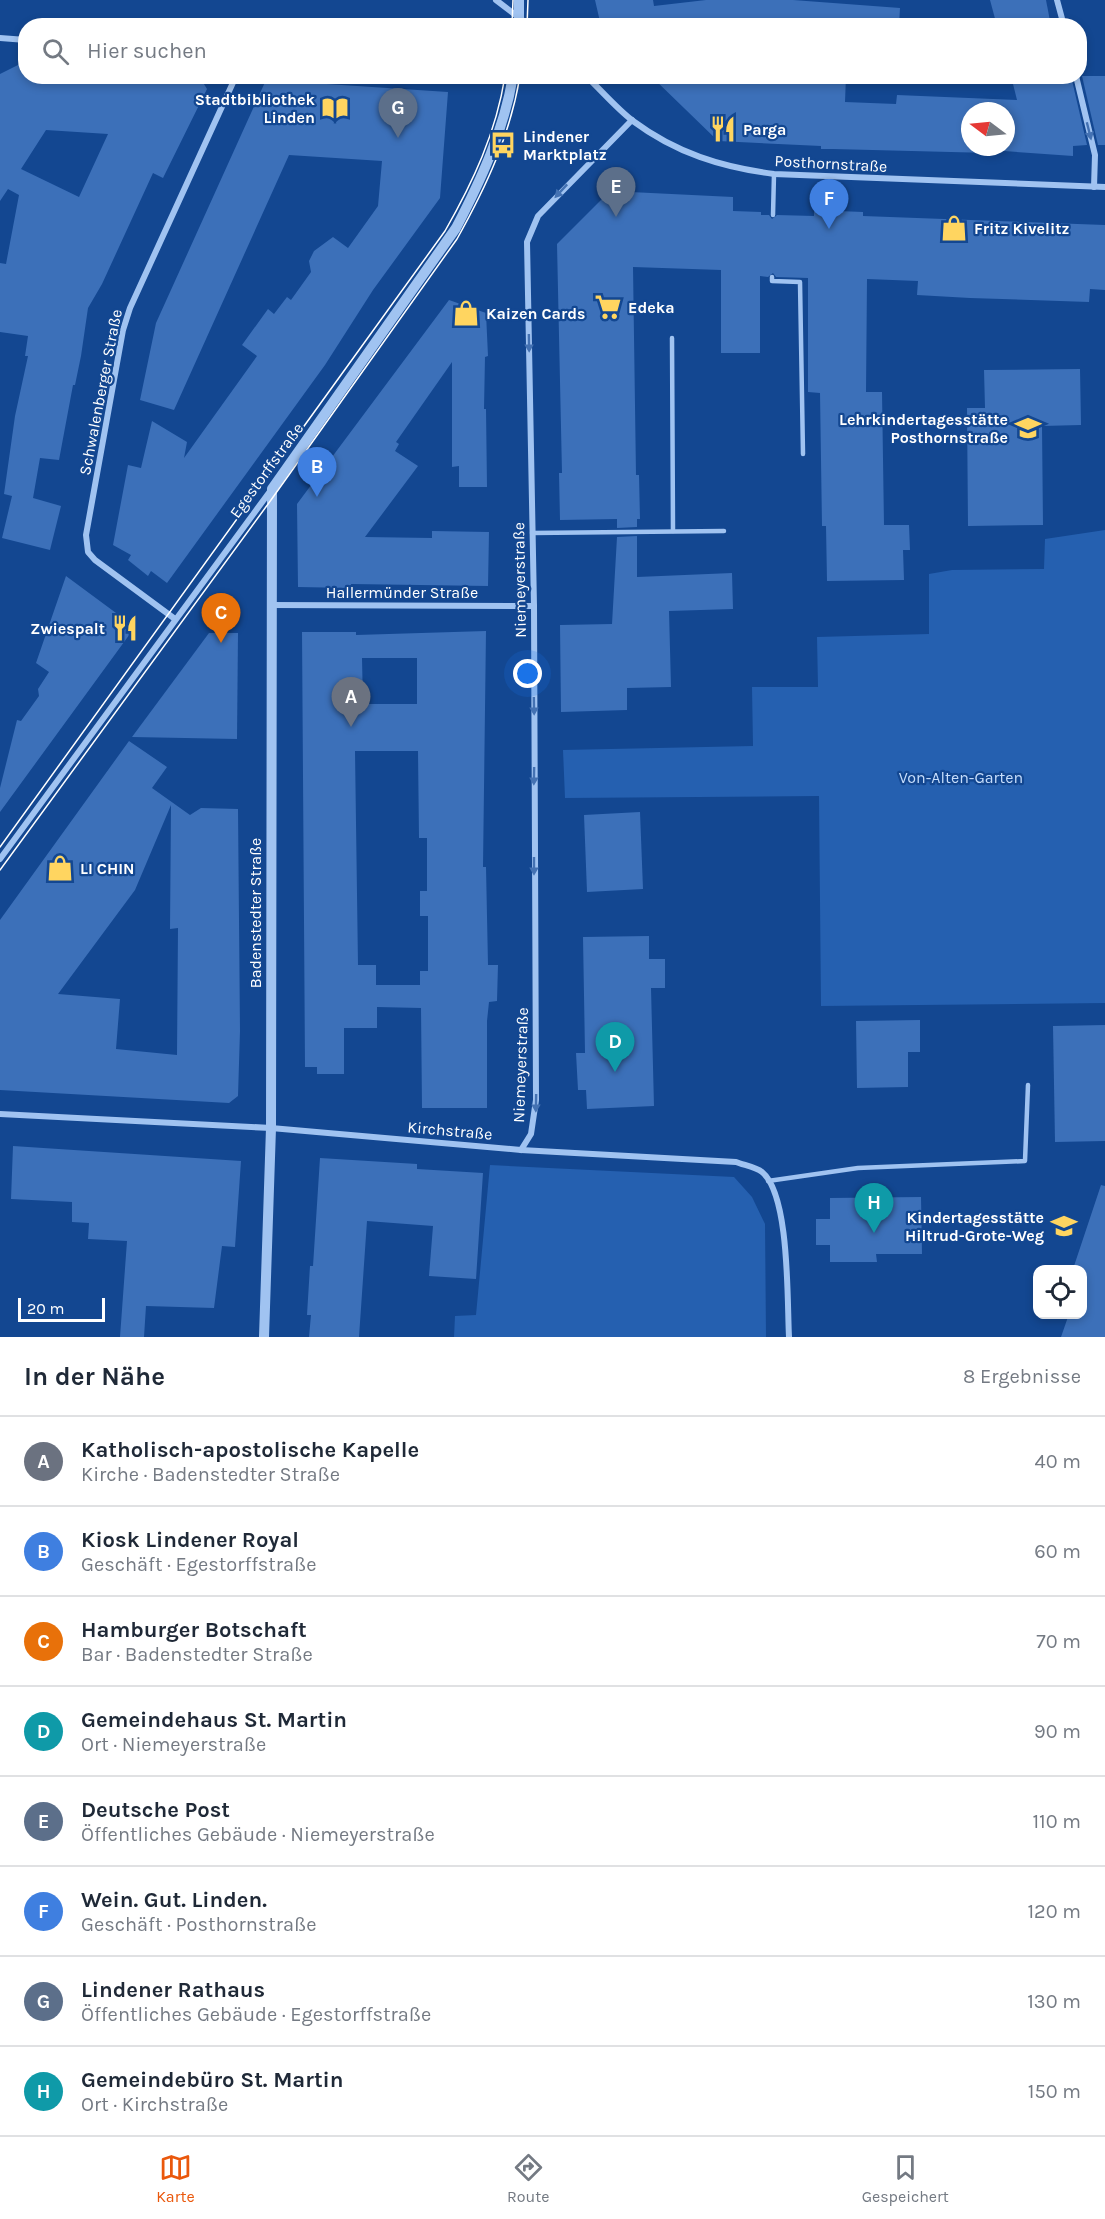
<!DOCTYPE html>
<html lang="de">
<head>
<meta charset="utf-8">
<style>
  :root { --surface:#fff; --page:#f6f6f7; --text:#1f2937; --muted:#747a83; --line:#e0e1e3; --accent:#ea580c }
  body { margin:0; font-family:Karla,sans-serif; background:var(--page); color:var(--text) }
  .controls { position:absolute; right:18px; bottom:18px; display:grid; overflow:hidden; border-radius:12px; box-shadow:0 3px 9px #0003 }
  .controls button { width:54px; height:54px; display:grid; place-items:center; padding:0; border:0; border-bottom:2px solid var(--line); background:var(--surface); color:var(--text); font:30px sans-serif }
  .compass { position:absolute; left:961px; top:102px; width:54px; height:54px; border-radius:50%; background:var(--surface); box-shadow:0 3px 9px #0003; rotate:286deg }
  .scale { position:absolute; left:18px; bottom:15px; width:87px; box-sizing:border-box; padding-left:6px; border:3px solid #fff; border-top:0; font-size:16px; line-height:21px; white-space:nowrap; color:#fff; -webkit-text-stroke:4px #134791; paint-order:stroke }
  .you { position:absolute; left:528px; top:674px; width:21px; height:21px; margin:-15px; border:4px solid #fff; border-radius:50%; background:#1a73e8; box-shadow:0 0 0 9px #1a73e833 }
  .badge { display:grid; place-items:center; width:39px; height:39px; border-radius:50%; background:var(--accent); color:#fff; font-size:20px; font-weight:700 }
  .pin { position:absolute; translate:-50% -50px; filter:drop-shadow(0 2px 3px #0008) }
  .pin::after { content:''; position:absolute; top:32px; width:21px; height:18px; background:inherit; clip-path:polygon(0 0,100% 0,50% 100%) }
  .list { margin:0; padding:0; list-style:none }
  h2 { display:flex; justify-content:space-between; align-items:center; height:78px; margin:0; padding:0 24px; font-size:26px }
  h2 small { font-size:20px; font-weight:400; color:var(--muted) }
  .list li { display:grid; grid-template-columns:39px 1fr auto; gap:18px; align-items:center; box-sizing:border-box; height:90px; padding:0 24px; border-top:2px solid var(--line) }
  .list b { display:block; font-size:22px; white-space:nowrap }
  .list p { margin:0; font-size:20px; white-space:nowrap; color:var(--muted) }
  .list em { font-size:20px; font-style:normal; color:var(--muted) }
  .icon { flex:none; width:33px; height:33px; fill:none; stroke:currentColor; stroke-width:2; stroke-linecap:round; stroke-linejoin:round }
  .map { position:relative; flex:none; width:1105px; height:1337px; overflow:hidden }
  .search { position:absolute; background:var(--surface); box-shadow:0 3px 9px #0003; left:18px; right:18px; top:18px; height:66px; display:flex; align-items:center; gap:15px; box-sizing:border-box; padding:0 21px; border-radius:24px; color:var(--muted); font-size:22px }
  .sheet { height:798px; background:var(--surface) }
  nav { display:flex; justify-content:space-around; align-items:center; box-sizing:border-box; height:84px; border-top:2px solid var(--line); background:var(--surface); font-size:16px; color:var(--muted) }
  nav a { display:grid; justify-items:center; gap:3px }
  nav .on { color:var(--accent) }
  .map>svg:first-child { display:block }
</style>
</head>
<body>
<div class="map">
<svg width="1105" height="1337" viewBox="0 0 1105 1337">
  <rect width="100%" height="100%" fill="#134791"/>
  <g fill="#2560b0">
    <polygon points="1105,530 1105,1003 821,1006 819,796 565,798 563,750 753,746 752,687 818,687 817,637 929,634 929,574 952,570 1044,569 1045,539"/>
    <polygon points="490,1165 734,1177 752,1197 765,1224 766,1337 454,1337 455,1316 476,1315"/>
  </g>
  <g fill="#3c70b9" fill-rule="evenodd">
    <polygon points="595,0 653,0 654,6 706,0 793,0 900,8 899,26 601,26"/>
    <polygon points="990,0 1046,0 1051,26 997,26"/>
    <path d="M26,61V76H199L207,89L163,178L153,173L102,284L88,308L81,356L75,385H73L59,460L40,458L33,498L61,506L50,550L2,538L12,496L4,494L15,416L28,356H25L28,336L0,332V263L6,264L19,195L8,189L0,201V74ZM46,130L108,134L79,197L21,169Z"/>
    <path d="M651,76H846L845,102L896,104L897,95L1017,100L1011,76H1071L1087,145L1073,146V156L990,150V153L833,149H821V146L718,141ZM970,111H1006V147H970Z"/>
    <polygon points="1082,76 1105,76 1105,145 1098,145"/>
    <polygon points="266,80 448,92 440,198 373,290 325,365 167,583 151,571 148,576 128,560 131,555 113,545 128,465 141,468 152,421 187,442 184,458 257,356 242,345 268,309 274,314 287,297 291,300 311,272 309,261 314,251 333,237 348,248 378,206 382,161 289,155 174,410 140,400 156,323"/>
    <polygon points="610,191 733,197 733,211 761,212 761,215 769,215 772,219 777,215 814,216 814,210 863,212 863,216 1105,225 1105,290 1090,289 1089,302 970,298 917,295 918,281 867,279 866,392 882,392 884,525 909,525 910,550 903,550 904,580 827,581 826,526 822,526 820,393 808,392 808,278 776,277 773,273 768,277 760,276 760,353 721,353 721,270 633,267 636,475 639,475 640,519 632,519 637,519 637,527 617,528 617,519 560,520 559,473 562,473 557,244"/>
    <polygon points="449,300 486,313 488,356 485,357 484,409 486,409 487,487 459,487 459,466 452,467 452,362 396,442 399,444 395,451 418,466 365,537 432,538 432,531 489,532 488,586 351,584 351,588 298,587 297,504"/>
    <polygon points="1080,369 1081,425 1042,426 1043,525 968,526 967,408 985,408 984,370"/>
    <polygon points="637,536 637,577 732,573 733,609 669,611 671,687 627,688 627,710 561,712 560,625 612,624 617,537"/>
    <polygon points="66,576 135,627 0,812 0,788 17,720 21,721 39,696 38,689 49,672 36,663"/>
    <path d="M486,631L483,867H486L488,965H498L497,1001L489,1002L487,1021V1108H422L421,1008L377,1007V1028H344V1074H317V1067H305L302,632H356V635ZM362,658H417V704H363ZM355,751H418L419,838H427V891H420V916H428V971H420V985H376V965H358Z"/>
    <polygon points="209,633 238,633 237,739 132,737"/>
    <path d="M129,741L167,767L152,788L190,815L201,808L238,809L240,1031L238,1096L229,1103L0,1090V920ZM171,805L170,929L178,928L177,1055L116,1049L120,999L58,994L135,890Z"/>
    <polygon points="640,812 643,889 587,892 584,815"/>
    <polygon points="649,936 649,959 665,959 665,988 651,988 654,1106 587,1109 586,1090 578,1090 576,1053 585,1053 583,937"/>
    <polygon points="920,1020 920,1052 908,1052 908,1087 857,1088 856,1021"/>
    <polygon points="1105,1025 1105,1141 1055,1142 1053,1026"/>
    <polygon points="13,1146 241,1161 235,1247 222,1246 214,1308 146,1306 144,1337 120,1337 127,1241 88,1239 89,1223 72,1222 72,1202 11,1199"/>
    <polygon points="320,1158 417,1164 417,1169 483,1173 476,1279 429,1276 433,1226 367,1221 359,1337 309,1337 311,1315 307,1315 310,1266 313,1266"/>
    <polygon points="1101,1185 1105,1186 1105,1337 1061,1337 1069,1314 1083,1314 1083,1269 1073,1269"/>
    <polygon points="921,1197 922,1254 876,1254 877,1262 830,1262 830,1245 816,1245 816,1219 830,1219 830,1198"/>
  </g>
  <g fill="none" stroke-linecap="round" stroke-linejoin="round">
    <g stroke="#a0c3f1" stroke-width="4.5">
      <polyline points="773,215 774,174"/>
      <polyline points="772,277 772,281 800,282 803,454"/>
      <polyline points="672,338 673,531"/>
      <polyline points="532,533 724,531"/>
      <polyline points="768,1181 858,1168 1025,1161 1028,1085"/>
    </g>
    <g stroke="#a0c3f1" stroke-width="6">
      <polyline points="496,0 530,26"/>
      <polyline points="1057,0 1064,26"/>
      <polyline points="0,38 26,40"/>
      <path d="M586,76C602,91 616,108 633,121C676,153 721,167 774,174L1105,187"/>
      <polyline points="1076,76 1095,155 1094,187"/>
      <polyline points="270,605 534,606"/>
      <polyline points="175,619 95,560 88,552 86,535 123,330 130,308 236,76"/>
      <polyline points="0,859 271,490"/>
      <path d="M0,1114L271,1128L521,1150L736,1162C743,1165 756,1167 762,1172C790,1195 787,1300 789,1337"/>
      <polyline points="521,1150 531,1134 536,1100 534,606 527,242 538,216 632,120"/>
    </g>
    <g stroke="#a0c3f1" stroke-width="10">
      <polyline points="519,26 519,0"/>
      <path d="M264,1337L271,1128L272,489L456,228C481,180 504,130 513,76"/>
    </g>
    <g stroke="#fff" stroke-width="1.5">
      <polyline points="512,26 513,0"/>
      <polyline points="527,26 528,0"/>
      <path d="M0,847L445,231C473,182 496,133 505,76"/>
      <path d="M0,870L271,500L457,239C486,187 510,136 520,76"/>
    </g>
  </g>
  <defs><path id="oneway-solid" d="M-6-.8H1V-3.2L6.5 0L1 3.2V.8H-6Z" transform="scale(1.5)"/></defs>
  <g fill="#4472b3">
    <use href="#oneway-solid" transform="translate(1089 131) rotate(76)"/>
    <use href="#oneway-solid" transform="translate(561 191) rotate(133)"/>
    <use href="#oneway-solid" transform="translate(529 343) rotate(89)"/>
    <use href="#oneway-solid" transform="translate(534 706) rotate(89)"/>
    <use href="#oneway-solid" transform="translate(534 776) rotate(91)"/>
    <use href="#oneway-solid" transform="translate(534 866) rotate(90)"/>
    <use href="#oneway-solid" transform="translate(536 1103) rotate(91)"/>
  </g>
  <defs>
    <g id="library-bare" transform="scale(2.07)"><path d="M-6-4Q-3-5.5-.7-3.5V5Q-3 3-6 4ZM6-4Q3-5.5 .7-3.5V5Q3 3 6 4Z" fill="#ffd560" stroke="#134791" stroke-width="2.5" paint-order="stroke"/></g>
    <g id="restaurant-bare" transform="scale(2.07)"><path d="M-5-6h1v4h1v-4h1v4h1v-4h1v5L-1.5 .5V6h-2V.5L-5-1ZM5-6V6H3V1.5H1.5Q1.5-4 5-6Z" fill="#ffd560" stroke="#134791" stroke-width="2.5" paint-order="stroke"/></g>
    <g id="bus-bare" transform="scale(2.07)"><path d="M-5-6H5V4H4V6H2V4H-2V6H-4V4H-5ZM-3.5-4V0h7V-4ZM-3.5 1.2v1.5H-2V1.2ZM2 1.2v1.5H3.5V1.2Z" fill="#ffd560" stroke="#134791" stroke-width="2.5" paint-order="stroke"/></g>
    <g id="shop-bare" transform="scale(2.07)"><path d="M-5-2.5h2.3a2.7 3.5 0 0 1 5.4 0H5L5.5 6h-11ZM-1.5-2.5h3a1.5 2.3 0 0 0-3 0Z" fill="#ffd560" stroke="#134791" stroke-width="2.5" paint-order="stroke"/></g>
    <g id="supermarket-bare" transform="scale(2.07)"><path d="M-6-5.5h2.5l.6 2H6L4.5 2H-2.5L-4.4-4H-6ZM-1.5 3.2a1.3 1.3 0 1 0 .1 0ZM3 3.2a1.3 1.3 0 1 0 .1 0Z" fill="#ffd560" stroke="#134791" stroke-width="2.5" paint-order="stroke"/></g>
    <g id="school-bare" transform="scale(2.07)"><path d="M0-5L7-2L0 1L-7-2ZM-4 1L0 2.5L4 1V4Q0 6-4 4Z" fill="#ffd560" stroke="#134791" stroke-width="2.5" paint-order="stroke"/></g>
  </defs>
  <g fill-rule="evenodd">
    <use href="#library-bare" x="335" y="108"/>
    <use href="#restaurant-bare" x="723" y="129"/>
    <use href="#bus-bare" x="503" y="145"/>
    <use href="#shop-bare" x="954" y="228"/>
    <use href="#supermarket-bare" x="608" y="307"/>
    <use href="#shop-bare" x="466" y="313"/>
    <use href="#school-bare" x="1028" y="428"/>
    <use href="#restaurant-bare" x="125" y="628"/>
    <use href="#shop-bare" x="60" y="868"/>
    <use href="#school-bare" x="1064" y="1226"/>
  </g>
  <g text-anchor="middle" stroke-width="4.5" stroke-linejoin="round" paint-order="stroke">
    <g font-size="16" font-weight="bold" fill="#fff" stroke="#134791" text-anchor="start">
      <text x="315" y="105" text-anchor="end">Stadtbibliothek<tspan x="315" dy="18">Linden</tspan></text>
      <text x="743" y="135">Parga</text>
      <text x="523" y="142">Lindener<tspan x="523" dy="18">Marktplatz</tspan></text>
      <text x="974" y="234">Fritz Kivelitz</text>
      <text x="628" y="313">Edeka</text>
      <text x="486" y="319">Kaizen Cards</text>
      <text x="1008" y="425" text-anchor="end">Lehrkindertagesstätte<tspan x="1008" dy="18">Posthornstraße</tspan></text>
      <text x="105" y="634" text-anchor="end">Zwiespalt</text>
      <text x="80" y="874">LI CHIN</text>
      <text x="1044" y="1223" text-anchor="end">Kindertagesstätte<tspan x="1044" dy="18">Hiltrud-Grote-Weg</tspan></text>
    </g>
    <g font-size="16" fill="#fff" stroke="#134791">
      <text transform="translate(831 163) rotate(3)" y="6">Posthornstraße</text>
      <text transform="translate(100 392) rotate(-79)" y="6">Schwalenberger Straße</text>
      <text transform="translate(266 470) rotate(-54)" y="6">Egestorffstraße</text>
      <text transform="translate(519 580) rotate(-91)" y="6">Niemeyerstraße</text>
      <text x="402" y="598">Hallermünder Straße</text>
      <text transform="translate(255 913) rotate(-90)" y="6">Badenstedter Straße</text>
      <text transform="translate(520 1065) rotate(-88)" y="6">Niemeyerstraße</text>
      <text transform="translate(450 1130) rotate(5)" y="6">Kirchstraße</text>
    </g>
    <g font-size="16" fill="#c7defc" stroke="#134791">
      <text x="961" y="783">Von-Alten-Garten</text>
    </g>
  </g>
</svg>
<div class="controls">
<button><svg class="icon" aria-label="locate" viewBox="0 0 24 24"><circle cx="12" cy="12" r="6"/><path d="M12 2v4M12 18v4M2 12h4M18 12h4"/></svg></button>
</div>
<svg class="compass" viewBox="-18 -18 36 36"><path d="M0-13l5 13h-10z" fill="#e53935"/><path d="M0 13l5-13h-10z" fill="#747a83"/></svg>
<div class="scale">20 m</div>
<div class="you"></div>
<div class="pin badge" style="left:351px;top:727px;background:#6b7280">A</div>
<div class="pin badge" style="left:317px;top:497px;background:#3f7fe0">B</div>
<div class="pin badge" style="left:221px;top:643px;background:#e8710a">C</div>
<div class="pin badge" style="left:615px;top:1072px;background:#0f9aa8">D</div>
<div class="pin badge" style="left:616px;top:217px;background:#5c6f8a">E</div>
<div class="pin badge" style="left:829px;top:229px;background:#3f7fe0">F</div>
<div class="pin badge" style="left:398px;top:138px;background:#5c6f8a">G</div>
<div class="pin badge" style="left:874px;top:1233px;background:#0f9aa8">H</div>
<div class="search"><svg class="icon" aria-label="search" viewBox="0 0 24 24"><circle cx="10" cy="10" r="6"/><path d="M15 15l6 6"/></svg>Hier suchen</div>
</div>
<section class="sheet">
<h2>In der Nähe<small>8 Ergebnisse</small></h2>
<ul class="list">
<li><span class="badge" style="background:#6b7280">A</span><div><b>Katholisch-apostolische Kapelle</b><p>Kirche · Badenstedter Straße</p></div><em>40 m</em></li>
<li><span class="badge" style="background:#3f7fe0">B</span><div><b>Kiosk Lindener Royal</b><p>Geschäft · Egestorffstraße</p></div><em>60 m</em></li>
<li><span class="badge" style="background:#e8710a">C</span><div><b>Hamburger Botschaft</b><p>Bar · Badenstedter Straße</p></div><em>70 m</em></li>
<li><span class="badge" style="background:#0f9aa8">D</span><div><b>Gemeindehaus St. Martin</b><p>Ort · Niemeyerstraße</p></div><em>90 m</em></li>
<li><span class="badge" style="background:#5c6f8a">E</span><div><b>Deutsche Post</b><p>Öffentliches Gebäude · Niemeyerstraße</p></div><em>110 m</em></li>
<li><span class="badge" style="background:#3f7fe0">F</span><div><b>Wein. Gut. Linden.</b><p>Geschäft · Posthornstraße</p></div><em>120 m</em></li>
<li><span class="badge" style="background:#5c6f8a">G</span><div><b>Lindener Rathaus</b><p>Öffentliches Gebäude · Egestorffstraße</p></div><em>130 m</em></li>
<li><span class="badge" style="background:#0f9aa8">H</span><div><b>Gemeindebüro St. Martin</b><p>Ort · Kirchstraße</p></div><em>150 m</em></li>
</ul>
</section>
<nav>
<a class="on"><svg class="icon" aria-label="map" viewBox="0 0 24 24"><path d="M3 6l6-2 6 2 6-2v14l-6 2-6-2-6 2zM9 4v14M15 6v14"/></svg>Karte</a>
<a><svg class="icon" aria-label="directions" viewBox="0 0 24 24"><path d="M12 3l9 9-9 9-9-9zM9 14v-3h6M13 9l2 2-2 2"/></svg>Route</a>
<a><svg class="icon" aria-label="saved" viewBox="0 0 24 24"><path d="M7 4h10v16l-5-4-5 4z"/></svg>Gespeichert</a>
</nav>
</body>
</html>
